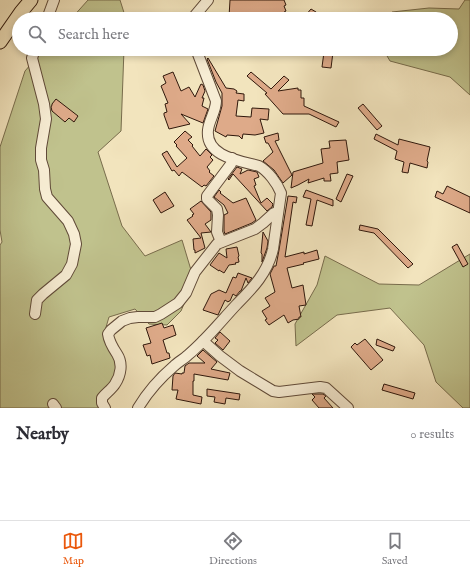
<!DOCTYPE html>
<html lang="en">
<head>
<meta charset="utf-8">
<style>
  :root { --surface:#fff; --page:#f2f2f3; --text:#2b2b33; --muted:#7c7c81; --line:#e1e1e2; --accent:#ea580c }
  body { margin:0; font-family:"IM FELL English",serif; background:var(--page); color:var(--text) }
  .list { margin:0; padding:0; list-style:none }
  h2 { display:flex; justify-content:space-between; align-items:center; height:52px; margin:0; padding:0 16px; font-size:17px }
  h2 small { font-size:13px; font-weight:400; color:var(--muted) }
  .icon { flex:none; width:22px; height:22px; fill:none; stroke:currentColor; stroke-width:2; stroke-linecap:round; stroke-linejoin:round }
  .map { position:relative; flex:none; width:470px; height:408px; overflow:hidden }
  .search { position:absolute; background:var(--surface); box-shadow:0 2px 6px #0003; left:12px; right:12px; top:12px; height:44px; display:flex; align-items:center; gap:10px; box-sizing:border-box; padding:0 14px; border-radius:22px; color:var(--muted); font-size:15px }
  .sheet { height:112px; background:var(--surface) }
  nav { display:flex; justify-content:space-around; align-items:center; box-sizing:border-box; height:56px; border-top:1px solid var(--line); background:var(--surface); font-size:11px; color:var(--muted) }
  nav a { display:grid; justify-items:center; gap:2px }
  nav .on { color:var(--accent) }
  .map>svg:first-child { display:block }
</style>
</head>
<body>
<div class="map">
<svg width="470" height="408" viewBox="0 0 470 408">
  <rect width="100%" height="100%" fill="#f2e4bd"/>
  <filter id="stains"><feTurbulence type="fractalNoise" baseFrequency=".005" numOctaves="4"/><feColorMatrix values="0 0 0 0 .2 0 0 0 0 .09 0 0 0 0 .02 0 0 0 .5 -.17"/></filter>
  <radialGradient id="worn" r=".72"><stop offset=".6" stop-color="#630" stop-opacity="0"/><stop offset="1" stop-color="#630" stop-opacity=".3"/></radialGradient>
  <g fill="#c0c28d" stroke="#786c4c">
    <polygon points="88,0 120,0 126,19 71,19"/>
    <polygon points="465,0 470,0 470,95 450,77 390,61 383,49 451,49 451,19 385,19 392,12 429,8 459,9"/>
    <polygon points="44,49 124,49 121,131 98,152 122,226 145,256 182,240 194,280 181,311 167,325 149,324 135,309 109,317 104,334 117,354 119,372 105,397 109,408 0,408 0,245 2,242 0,230 0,147 25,71"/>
    <polygon points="470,254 470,408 463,408 436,382 424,345 390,308 337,315 296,346 295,324 317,285 325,256 379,284 419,285"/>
  </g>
  <g fill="#deaa89" stroke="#2f170b">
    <polygon points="230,0 284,0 286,5 284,6 286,11 284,12 285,15 273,19 229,17"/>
    <polygon points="311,9 316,12 324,19 305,19 306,17 305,16"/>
    <polygon points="324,52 333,52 331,68 322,67"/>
    <polygon points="208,58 226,88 234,89 237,91 236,93 244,94 244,101 238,100 236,116 251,117 252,108 269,109 268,120 260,119 264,133 255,135 243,134 242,139 239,136 227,135 226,137 215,131 222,106 222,93 216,82 207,59"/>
    <polygon points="173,72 181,91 189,87 195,97 200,86 201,84 203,85 205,91 202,98 204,98 202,106 208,109 203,123 181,114 190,124 169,129 164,115 164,113 167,112 165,104 168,103 161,86 166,83 163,76"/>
    <polygon points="251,72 271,89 284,76 289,80 278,91 298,88 298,90 301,90 301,98 304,98 304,106 339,122 336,127 309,114 283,114 265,94 267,93 247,76"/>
    <polygon points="56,99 78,116 74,122 69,118 65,122 52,111 51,107 52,105 52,104"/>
    <polygon points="363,104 382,126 377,130 358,108"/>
    <polygon points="185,131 192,137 188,140 193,145 192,146 200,156 206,149 212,155 210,157 213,160 207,167 210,171 209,172 214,176 206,186 204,185 202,187 182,172 179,176 174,170 172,171 162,154 167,151 177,167 187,158 176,146 177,145 174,142"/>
    <polygon points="278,133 279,140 275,141 292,175 283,183 274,170 263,161 273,152 268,143 266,143 264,137"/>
    <polygon points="376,134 398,145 399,139 430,147 427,161 428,162 427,168 410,163 408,173 402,172 404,162 395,159 397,151 374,139"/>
    <polygon points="346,140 349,160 337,162 338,173 330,174 331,181 324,181 324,178 308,183 309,179 298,185 291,188 293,172 323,163 321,149 330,148 329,141"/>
    <polygon points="237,167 242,169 240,174 248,170 257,172 259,177 254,179 256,185 254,186 261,203 267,198 273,204 272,207 267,211 233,174 229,180 228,179"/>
    <polygon points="347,174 353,176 341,202 336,199"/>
    <polygon points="447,186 470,197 470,213 435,197 437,191 443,194"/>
    <polygon points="219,190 221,192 220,193 233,203 246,198 256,220 252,223 225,234 224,231 224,215 228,213 224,205 214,197"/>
    <polygon points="306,190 333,200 333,206 317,200 312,226 306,225 311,199 303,197"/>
    <polygon points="165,192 174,206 161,213 153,200"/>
    <polygon points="288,196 297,197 296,203 293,202 285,257 304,252 304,254 317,250 319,259 303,263 304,264 287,268 292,288 303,285 306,305 299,306 301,317 299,317 299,319 293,320 288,323 284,315 269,325 265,320 267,319 262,311 270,306 265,298 275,292 270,274 274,266 276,266 279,250"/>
    <polygon points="201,201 211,212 211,220 205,224 211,232 201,233 205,248 195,253 195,250 194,250 193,239 201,238 187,220 193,216 192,215 194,214 190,209"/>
    <polygon points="360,225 378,229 413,264 408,268 374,233 359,230"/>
    <polygon points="263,232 268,241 267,248 262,262 262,254 261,253"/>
    <polygon points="457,244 468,264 463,267 452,247"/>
    <polygon points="237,247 239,256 238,257 239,262 235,263 236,264 229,265 224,273 219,270 219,271 210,265 219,253 227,258 226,249"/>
    <polygon points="238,273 252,278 248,283 246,278 241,291 240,291 236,296 233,294 230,301 229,301 228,302 225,300 218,315 203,310 211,294 219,290 226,293 233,277 236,278"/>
    <polygon points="162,323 164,328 173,325 176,335 163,340 167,353 169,353 170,358 152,364 150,355 147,356 143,345 151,343 146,328"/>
    <polygon points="220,332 230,341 223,350 215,343 218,340 215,338"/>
    <polygon points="365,339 383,360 371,370 351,347 355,343 357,345"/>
    <polygon points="377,339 395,347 393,351 376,345"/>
    <polygon points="203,350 217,362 211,369 230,373 228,380 194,374 194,381 193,381 193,395 202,397 201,404 176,399 178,390 172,390 173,376 175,373 182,374 182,373 184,373 185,366 189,363 205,363 197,356"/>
    <polygon points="384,384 415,393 413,399 382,390"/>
    <polygon points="207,389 240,394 239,400 226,398 225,404 214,402 215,397 207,396"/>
    <polygon points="312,394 323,394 326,396 324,398 333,408 319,408 312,400 315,397"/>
  </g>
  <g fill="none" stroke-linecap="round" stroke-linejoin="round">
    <g stroke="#604a38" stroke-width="12">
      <g id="minor">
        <polyline points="47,19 54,0"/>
        <polyline points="192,19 208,0"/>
        <polyline points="35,49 32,58 44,104 46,119 41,148 41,160 44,170 45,189 47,197 68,221 74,234 76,244 72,264 66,275 43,294 37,300 35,314"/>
        <polyline points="221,242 217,232 218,215 217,209 207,199 207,196 231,164 232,158"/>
        <polyline points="203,341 220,356 240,371 273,391 279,392 320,387 326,388 348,408"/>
        <polyline points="53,404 56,408"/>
        <path d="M105,408L102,403V398C106,393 112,389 115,384C121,375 123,363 117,354C113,348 109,342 108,334L111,330L122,321L130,318L138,317H155L161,314L178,303L186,293L195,272L217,244L255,229L263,223L274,213L278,212"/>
        <path d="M138,408C147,393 160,378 174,366C178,362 184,359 188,355C206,340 221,321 237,304C253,288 268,272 273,249L281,193C277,183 268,171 259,166C241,161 205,157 208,130C209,120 216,111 216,101L196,49"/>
      </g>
    </g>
    <g stroke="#2f170b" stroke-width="15">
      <polyline id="major" points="0,42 21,12 31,0"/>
    </g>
    <use href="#minor" stroke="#f7edd4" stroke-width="10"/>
    <use href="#major" stroke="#f2e4bd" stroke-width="13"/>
  </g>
  <rect width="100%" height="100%" filter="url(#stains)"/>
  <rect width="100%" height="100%" fill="url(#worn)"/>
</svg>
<div class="search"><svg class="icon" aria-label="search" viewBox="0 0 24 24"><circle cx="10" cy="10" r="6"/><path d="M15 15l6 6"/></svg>Search here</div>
</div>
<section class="sheet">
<h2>Nearby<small>0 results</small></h2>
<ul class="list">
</ul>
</section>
<nav>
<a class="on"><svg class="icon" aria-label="map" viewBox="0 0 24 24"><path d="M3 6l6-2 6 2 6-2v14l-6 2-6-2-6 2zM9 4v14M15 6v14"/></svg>Map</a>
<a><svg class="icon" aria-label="directions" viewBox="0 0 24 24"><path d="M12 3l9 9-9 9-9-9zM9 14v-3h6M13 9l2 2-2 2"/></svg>Directions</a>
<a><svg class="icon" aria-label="saved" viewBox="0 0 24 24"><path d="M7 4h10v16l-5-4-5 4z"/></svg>Saved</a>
</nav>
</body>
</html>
